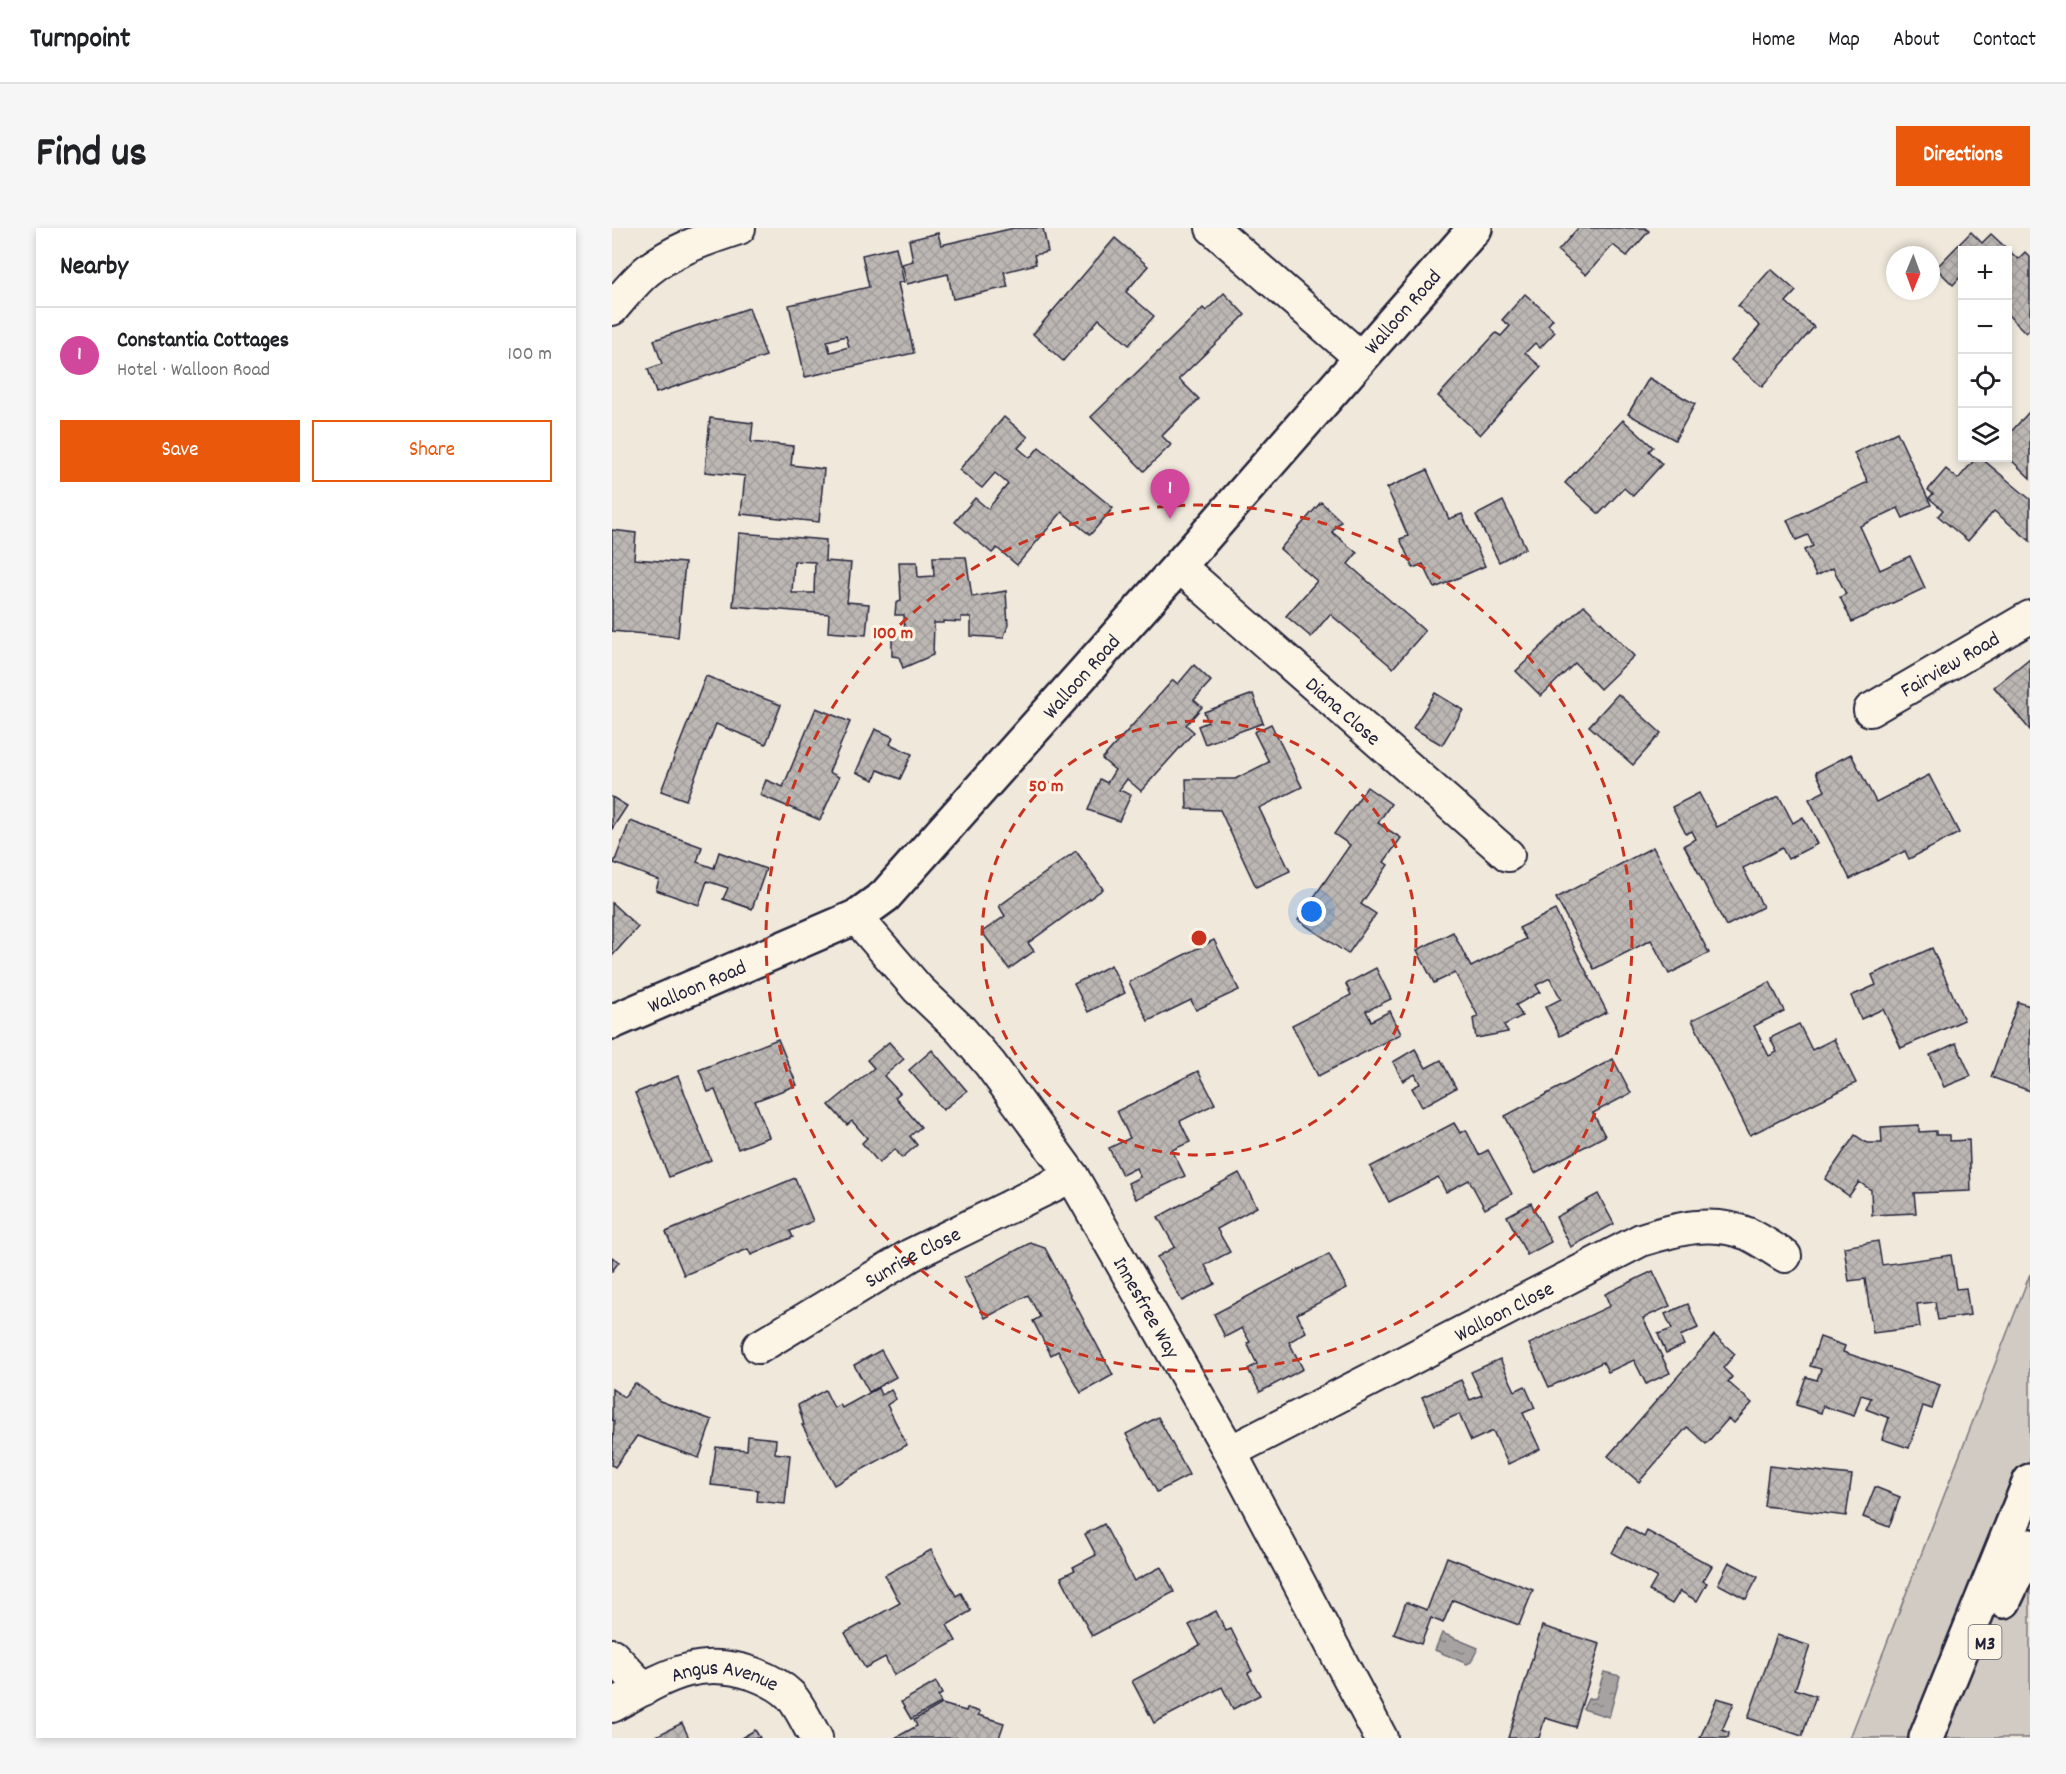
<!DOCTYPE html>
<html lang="en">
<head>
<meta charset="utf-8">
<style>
  :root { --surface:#fff; --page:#f6f6f6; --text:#202124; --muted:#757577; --line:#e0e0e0; --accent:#ea580c }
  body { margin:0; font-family:Dekko,sans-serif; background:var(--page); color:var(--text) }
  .controls { position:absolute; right:18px; top:18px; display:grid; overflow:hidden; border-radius:0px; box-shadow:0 3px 9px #0003 }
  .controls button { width:54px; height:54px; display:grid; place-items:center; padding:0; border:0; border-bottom:2px solid var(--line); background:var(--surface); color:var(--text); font:30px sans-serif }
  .compass { position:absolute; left:1274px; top:18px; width:54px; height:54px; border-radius:50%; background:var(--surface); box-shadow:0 3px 9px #0003; rotate:181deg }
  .you { position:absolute; left:700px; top:684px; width:21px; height:21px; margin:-15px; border:4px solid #fff; border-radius:50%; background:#1a73e8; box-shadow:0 0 0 9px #1a73e833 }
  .badge { display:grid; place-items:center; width:39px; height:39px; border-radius:50%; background:var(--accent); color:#fff; font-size:20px; font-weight:700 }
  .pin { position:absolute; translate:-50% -50px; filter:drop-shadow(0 2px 3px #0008) }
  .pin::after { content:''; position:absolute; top:32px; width:21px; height:18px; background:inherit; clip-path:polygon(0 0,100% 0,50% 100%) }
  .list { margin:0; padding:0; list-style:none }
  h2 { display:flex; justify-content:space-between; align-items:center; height:78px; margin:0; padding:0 24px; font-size:26px }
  h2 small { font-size:20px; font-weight:400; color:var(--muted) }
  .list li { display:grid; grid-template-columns:39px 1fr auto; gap:18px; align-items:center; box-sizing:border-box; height:96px; padding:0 24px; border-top:2px solid var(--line) }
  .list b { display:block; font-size:22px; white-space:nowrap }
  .list p { margin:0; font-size:20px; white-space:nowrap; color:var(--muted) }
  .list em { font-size:20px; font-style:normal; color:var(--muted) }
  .actions { display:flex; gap:12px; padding:18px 24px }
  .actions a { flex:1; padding:14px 0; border:2px solid var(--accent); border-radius:0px; text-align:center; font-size:21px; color:var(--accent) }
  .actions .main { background:var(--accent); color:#fff }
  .icon { flex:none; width:33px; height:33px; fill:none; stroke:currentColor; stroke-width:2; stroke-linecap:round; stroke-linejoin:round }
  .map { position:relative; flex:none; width:1418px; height:1510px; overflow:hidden; border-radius:0px }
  header { display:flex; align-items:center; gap:36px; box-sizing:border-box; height:84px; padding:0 30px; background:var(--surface); border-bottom:2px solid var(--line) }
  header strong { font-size:28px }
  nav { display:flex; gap:33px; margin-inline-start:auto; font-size:21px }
  .intro { display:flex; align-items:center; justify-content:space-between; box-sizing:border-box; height:144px; padding:0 36px }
  h1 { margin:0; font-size:42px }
  .button { padding:15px 27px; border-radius:0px; background:var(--accent); color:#fff; font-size:21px; font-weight:700 }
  main { display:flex; gap:36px; padding:0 36px }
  aside { flex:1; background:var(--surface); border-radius:0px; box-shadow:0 3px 9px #0003 }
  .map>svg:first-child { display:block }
</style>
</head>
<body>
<header>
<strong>Turnpoint</strong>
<nav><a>Home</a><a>Map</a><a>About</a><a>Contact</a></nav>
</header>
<div class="intro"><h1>Find us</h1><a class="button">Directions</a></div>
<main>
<aside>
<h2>Nearby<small></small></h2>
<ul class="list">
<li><span class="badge" style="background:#d1479c">1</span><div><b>Constantia Cottages</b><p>Hotel · Walloon Road</p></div><em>100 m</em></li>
</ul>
<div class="actions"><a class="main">Save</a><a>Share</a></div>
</aside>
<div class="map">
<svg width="1418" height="1510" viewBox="0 0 1418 1510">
  <defs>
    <pattern id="water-ripples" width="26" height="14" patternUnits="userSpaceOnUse" patternTransform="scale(1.5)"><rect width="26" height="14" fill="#a6a2a2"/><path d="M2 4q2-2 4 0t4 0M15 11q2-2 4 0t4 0" fill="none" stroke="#878485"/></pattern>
    <pattern id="building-cross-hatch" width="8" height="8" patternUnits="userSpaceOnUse" patternTransform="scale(1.5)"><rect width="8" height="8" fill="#bcb7b3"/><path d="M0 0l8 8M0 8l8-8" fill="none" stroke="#a19d9b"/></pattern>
  </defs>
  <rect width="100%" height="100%" fill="#efe8db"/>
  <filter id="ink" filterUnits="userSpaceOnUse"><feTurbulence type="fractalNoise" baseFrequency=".0167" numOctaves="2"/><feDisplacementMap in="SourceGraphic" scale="12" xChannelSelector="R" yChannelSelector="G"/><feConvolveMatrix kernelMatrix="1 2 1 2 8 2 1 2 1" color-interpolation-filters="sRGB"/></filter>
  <g filter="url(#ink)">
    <polygon fill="#d1cbc3" stroke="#7a767f" stroke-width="1.5" points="1418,1046 1418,1510 1238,1510"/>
    <g fill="url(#water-ripples)" stroke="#716f79" stroke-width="1.5">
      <polygon points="830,1405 866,1420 859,1434 855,1436 823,1422"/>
      <polygon points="992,1444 1008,1448 997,1489 971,1481 976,1471 984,1470"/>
    </g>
    <g fill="url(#building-cross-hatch)" stroke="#22223b" stroke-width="1.5" fill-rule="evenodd">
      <polygon points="402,0 431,0 436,24 422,27 424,36 392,44 396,59 341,71 336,46 295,56 290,36 301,33 297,12 326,5 329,17"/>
      <polygon points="966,0 1033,0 1037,3 1015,28 1001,17 974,47 946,23"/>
      <polygon points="1359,4 1370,15 1379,6 1406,31 1413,24 1418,29 1418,101 1414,105 1396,87 1396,22 1350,22 1350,47 1341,57 1324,40"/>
      <polygon points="503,10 536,38 514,64 542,88 517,117 487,91 451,133 421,106"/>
      <path d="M284,19L292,54L286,55L302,125L193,149L177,77L257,59L250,27ZM234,108L237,119L218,124L215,113Z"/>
      <polygon points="1159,41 1184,63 1174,74 1202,99 1150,159 1119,132 1148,98 1126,78"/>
      <polygon points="612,65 633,87 567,151 587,171 550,208 559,217 532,243 479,189 591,80 594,83"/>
      <polygon points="913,66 941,91 936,97 943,104 928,120 923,115 913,125 929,139 868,207 826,168 884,105 889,108 898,98 890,92"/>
      <polygon points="137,80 154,128 44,165 36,141 50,136 42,112"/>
      <polygon points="1037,150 1083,176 1063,212 1016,186"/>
      <polygon points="1418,183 1418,250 1396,229 1396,207"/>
      <polygon points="392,189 416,209 406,220 418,230 427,219 501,280 478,307 450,284 405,337 385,320 380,325 343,294 363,270 376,281 396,256 383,245 370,260 347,242"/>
      <polygon points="98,190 141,195 139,214 181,218 179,237 212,241 207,294 129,286 133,248 93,244"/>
      <polygon points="1011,192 1041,219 1037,223 1050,236 1021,268 1012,260 987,286 953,255"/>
      <polygon points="1285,204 1319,277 1291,290 1286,280 1248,298 1268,342 1298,328 1313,360 1240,394 1228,369 1234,366 1221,340 1204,348 1192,322 1201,318 1196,307 1184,312 1175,292 1256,254 1242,225"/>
      <polygon points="1364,230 1369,230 1418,271 1418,313 1382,283 1356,313 1326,288 1331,282 1317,270 1321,266 1316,262 1334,241 1346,251"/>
      <polygon points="815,242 837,291 850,286 873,338 823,360 811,336 801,340 788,311 796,308 775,260"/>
      <polygon points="891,273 914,320 887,334 864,287"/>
      <polygon points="709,274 729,293 720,304 745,325 736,336 813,403 781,440 718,386 699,409 674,388 705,353 668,321"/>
      <polygon points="0,302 24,305 22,331 73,335 66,409 0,403"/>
      <path d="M127,305L214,312L213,333L239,335L235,374L257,376L254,407L216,404L217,386L121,378ZM182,333L203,334L202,365H180Z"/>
      <polygon points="321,329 354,329 360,369 394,363 396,398 391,410 359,408 359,389 349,389 349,394 331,393 331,395 322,395 321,427 291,440 287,429 280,428 280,408 293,407 292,387 283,387 284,375 289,373 287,334 305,334 306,349 322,348"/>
      <polygon points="972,377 1022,428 988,461 963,435 929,468 904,443"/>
      <polygon points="1418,430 1418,502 1382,459"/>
      <polygon points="582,437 599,453 582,472 590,479 574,497 582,504 529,563 515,551 507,562 519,567 507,593 476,582 488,551 495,555 503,542 490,531 561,452 566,456"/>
      <polygon points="94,448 169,477 154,516 104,496 74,572 49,563"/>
      <polygon points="823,465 851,482 830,517 801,500"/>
      <polygon points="641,466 651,495 593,516 586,498 596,494 592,484"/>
      <polygon points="1006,466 1049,505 1021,537 977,498"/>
      <polygon points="204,480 238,494 217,544 227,549 208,592 148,567 154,552 171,559"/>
      <polygon points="659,496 690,559 647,580 678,643 644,659 608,582 575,581 574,551 623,551 657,534 642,504"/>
      <polygon points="263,501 281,509 278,516 300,526 288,551 266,542 262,552 244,544"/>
      <polygon points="1239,526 1264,574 1317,547 1347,605 1297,631 1293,623 1238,651 1197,571 1213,563 1204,544"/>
      <polygon points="755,559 779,576 766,595 789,610 772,634 776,637 749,676 764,686 736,726 686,692 738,617 722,606"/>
      <polygon points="1087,565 1105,599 1167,568 1181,595 1191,589 1205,616 1176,631 1170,620 1131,640 1151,679 1114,698 1072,617 1084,611 1080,603 1074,606 1060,579"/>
      <polygon points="0,569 15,578 0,601"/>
      <polygon points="18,593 90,619 85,634 102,640 107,624 154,641 140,681 111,671 116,660 95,653 87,677 44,662 47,652 2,635"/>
      <polygon points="1041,619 1097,725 1057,746 1039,712 982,741 944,670"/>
      <polygon points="464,623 491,661 416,715 422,723 397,741 370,704 393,688 387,678"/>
      <polygon points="0,675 26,699 0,728"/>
      <polygon points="943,682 995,784 948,808 933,779 949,771 938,750 924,757 928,764 904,777 910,788 892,797 896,804 864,810 861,791 866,788 843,745 822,755 805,722 841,704 859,739 914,711 907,700"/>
      <polygon points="602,712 627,762 584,782 579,772 536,793 517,754"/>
      <polygon points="1320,720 1352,792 1289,820 1271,781 1249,791 1239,768 1264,757 1260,747"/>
      <polygon points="499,737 513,765 476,784 462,756"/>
      <polygon points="764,740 779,771 754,783 759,793 778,783 789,806 706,848 680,797 739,767 734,756"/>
      <polygon points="1158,754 1172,783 1142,798 1157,828 1165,824 1158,810 1187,796 1200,822 1222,811 1244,855 1138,907 1080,792"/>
      <polygon points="1406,774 1418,778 1418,863 1379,849"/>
      <polygon points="166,811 185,857 143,873 157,909 126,921 103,862 96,864 87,842"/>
      <polygon points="277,814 292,831 272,848 288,865 283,869 309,899 298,908 305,917 290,930 283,921 267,935 250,915 255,910 240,893 235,897 217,877 262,840 255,832"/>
      <polygon points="1344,815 1359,848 1332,859 1318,827"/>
      <polygon points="803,821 814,840 829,832 844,860 810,879 800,860 808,856 803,846 791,853 781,834"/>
      <polygon points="320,822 355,863 331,882 297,842"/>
      <polygon points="1001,831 1019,865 981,885 993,908 923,945 893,888"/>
      <polygon points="586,843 603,876 568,893 578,914 560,922 573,948 524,971 516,955 528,949 524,940 510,947 497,920 518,910 505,883"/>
      <polygon points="66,848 99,932 57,949 23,865"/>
      <polygon points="842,895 848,905 854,902 867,927 876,922 900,966 873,981 857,952 834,964 826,949 777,974 758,939"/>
      <polygon points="1307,897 1307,904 1324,903 1324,907 1338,907 1338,913 1357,912 1359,963 1302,965 1304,985 1260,987 1259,962 1247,954 1237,968 1213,951 1243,907 1255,915 1270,915 1269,899"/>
      <polygon points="627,945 645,979 605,1001 618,1024 593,1037 603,1056 570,1073 545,1029 563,1019 546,989"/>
      <polygon points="183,950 201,993 178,1003 181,1009 139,1027 136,1021 72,1047 54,1004"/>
      <polygon points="986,966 1002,996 959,1019 944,989"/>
      <polygon points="919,975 939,1014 915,1027 895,988"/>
      <polygon points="1266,1013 1270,1037 1339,1027 1344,1061 1354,1060 1358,1087 1326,1092 1323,1074 1305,1076 1308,1099 1261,1105 1253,1051 1237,1053 1232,1019"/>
      <polygon points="418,1015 433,1020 501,1147 469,1165 446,1123 439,1127 421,1093 428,1089 416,1067 373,1090 352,1050"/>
      <polygon points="717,1026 735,1060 685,1086 694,1104 677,1114 691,1141 648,1164 636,1141 645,1136 635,1115 638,1114 630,1100 613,1109 602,1086"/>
      <polygon points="0,1029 7,1034 0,1043"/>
      <polygon points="1041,1043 1058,1078 1031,1090 1058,1145 1034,1156 1022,1132 996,1144 991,1134 937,1159 917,1116 998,1078 993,1066"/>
      <polygon points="1076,1076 1086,1100 1068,1108 1072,1117 1054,1125 1046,1106 1060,1101 1053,1086"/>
      <polygon points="1102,1107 1123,1126 1111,1140 1120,1149 1116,1154 1140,1175 1122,1195 1116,1191 1094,1216 1075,1199 1027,1254 996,1228"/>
      <polygon points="1208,1109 1233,1118 1231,1124 1328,1157 1320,1181 1311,1178 1297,1220 1270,1211 1277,1190 1254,1181 1259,1170 1249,1167 1242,1188 1211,1178 1209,1185 1184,1177 1194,1149 1205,1152 1209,1141 1198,1138"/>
      <polygon points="269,1122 284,1149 257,1164 242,1137"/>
      <polygon points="888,1131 903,1163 913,1158 923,1180 911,1185 928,1221 896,1236 881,1203 859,1213 847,1186 823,1197 810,1169 849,1152 858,1172 870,1167 859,1144"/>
      <polygon points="23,1155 48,1173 100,1192 87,1230 25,1208 3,1239 0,1237 2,1193 0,1192 0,1161 12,1169"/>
      <polygon points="266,1160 269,1167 279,1162 284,1171 275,1177 295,1217 222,1257 190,1197 192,1197 186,1177 213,1162 222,1180 228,1176 230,1180"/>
      <polygon points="546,1189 577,1247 545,1264 514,1206"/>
      <polygon points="136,1208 164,1211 163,1225 178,1227 173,1276 145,1273 146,1262 99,1257 104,1219 135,1222"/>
      <polygon points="1157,1238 1240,1247 1234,1288 1152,1278"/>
      <polygon points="1263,1259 1288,1269 1277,1299 1251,1289"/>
      <polygon points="492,1296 522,1353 549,1339 562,1364 480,1408 449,1349 463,1342 461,1339 484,1327 473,1306"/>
      <polygon points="1014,1299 1032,1309 1035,1303 1100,1338 1091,1353 1095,1355 1085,1373 1068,1363 1060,1376 1037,1363 1045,1349 1000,1325"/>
      <polygon points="319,1322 344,1368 349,1365 359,1383 335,1397 344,1413 282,1447 273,1429 253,1440 233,1405 288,1375 273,1347"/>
      <polygon points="835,1329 921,1362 907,1397 841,1372 831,1395 819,1390 809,1416 782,1406 794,1374 815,1382"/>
      <polygon points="1117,1334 1146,1349 1134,1371 1106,1356"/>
      <polygon points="604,1383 614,1403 619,1401 640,1443 636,1445 648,1467 621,1481 610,1459 542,1495 520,1453 588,1417 577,1397"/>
      <polygon points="930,1398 988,1416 963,1499 933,1490 927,1510 896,1510"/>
      <polygon points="1165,1407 1198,1418 1183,1461 1204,1468 1190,1508 1136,1490"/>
      <polygon points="324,1454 330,1466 326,1468 329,1475 299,1491 289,1474"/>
      <polygon points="1105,1470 1122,1475 1110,1502 1117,1505 1116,1510 1088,1510"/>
      <polygon points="330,1476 354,1483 355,1480 368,1484 366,1487 392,1495 387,1510 283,1510 305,1498 302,1492"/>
      <polygon points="70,1495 77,1510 45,1510 44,1508"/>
      <polygon points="143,1502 148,1510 129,1510"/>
    </g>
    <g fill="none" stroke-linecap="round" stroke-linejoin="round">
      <g stroke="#22223b" stroke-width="36">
        <g id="minor">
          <polyline points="600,0 749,130"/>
          <path d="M0,81C11,68 22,54 35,43C62,21 94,11 127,0"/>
          <path id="s1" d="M567,338L896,627"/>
          <path id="s2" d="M1258,482L1418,389"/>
          <path id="s3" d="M244,689L306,761L348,801L378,836L460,948L618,1224L769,1510"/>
          <path id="s4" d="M147,1119L299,1027L460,948"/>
          <path id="s5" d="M618,1224L1029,1012C1064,1001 1100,991 1136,1006C1149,1012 1161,1021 1173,1028"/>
          <polyline points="0,1427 32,1461"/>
          <path id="s6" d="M0,1478C50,1451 84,1426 142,1446C155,1451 168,1457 178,1467C188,1478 196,1497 204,1510"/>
        </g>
      </g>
      <g stroke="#22223b" stroke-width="38">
        <g id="tertiary">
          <path id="s7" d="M0,794L244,689L273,668L567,338L863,0"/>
        </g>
      </g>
      <g stroke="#22223b" stroke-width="38">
        <g id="motorway">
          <polyline points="1392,1373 1418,1318"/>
          <polyline points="1314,1510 1418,1253"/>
        </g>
      </g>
      <use href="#minor" stroke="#fcf5e5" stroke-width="32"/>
      <use href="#tertiary" stroke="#fcf5e5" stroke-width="33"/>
      <use href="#motorway" stroke="#fcf5e5" stroke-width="33"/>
    </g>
  </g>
  <g fill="none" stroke="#c8321e" stroke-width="3" stroke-dasharray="10 8">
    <circle cx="587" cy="710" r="217"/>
    <circle cx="587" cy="710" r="433"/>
  </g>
  <g text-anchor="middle" stroke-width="6" stroke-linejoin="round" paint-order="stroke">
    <rect fill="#fcf5e5" stroke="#63616e" stroke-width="1.5" x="1356.5" y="1397" width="33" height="34" rx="4.5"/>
    <g font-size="20" font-weight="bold" fill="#22223b">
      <text x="1373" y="1421">M3</text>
    </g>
    <g font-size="21" fill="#22223b" stroke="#fcf5e5">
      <text dy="7" stroke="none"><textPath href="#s7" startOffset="1082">Walloon Road</textPath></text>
      <text dy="7" stroke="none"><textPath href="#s2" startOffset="92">Fairview Road</textPath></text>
      <text dy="7" stroke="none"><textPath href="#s7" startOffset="596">Walloon Road</textPath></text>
      <text dy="7" stroke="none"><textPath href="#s1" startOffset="219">Diana Close</textPath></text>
      <text dy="7" stroke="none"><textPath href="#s7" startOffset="92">Walloon Road</textPath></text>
      <text dy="7" stroke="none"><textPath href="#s4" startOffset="178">Sunrise Close</textPath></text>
      <text dy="7" stroke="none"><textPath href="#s3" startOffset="489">Innesfree Way</textPath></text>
      <text dy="7" stroke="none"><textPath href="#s5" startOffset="308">Walloon Close</textPath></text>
      <text dy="7" stroke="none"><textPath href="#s6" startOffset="122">Angus Avenue</textPath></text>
    </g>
  </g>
  <circle cx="587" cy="710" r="9" fill="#c8321e" stroke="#fcf5e5" stroke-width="3"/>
  <g font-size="18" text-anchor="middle" font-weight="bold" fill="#c8321e" stroke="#fcf5e5" stroke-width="6" stroke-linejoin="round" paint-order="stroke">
    <text x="281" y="410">100 m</text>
    <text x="434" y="563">50 m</text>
  </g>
</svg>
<div class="controls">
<button>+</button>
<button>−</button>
<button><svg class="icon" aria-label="locate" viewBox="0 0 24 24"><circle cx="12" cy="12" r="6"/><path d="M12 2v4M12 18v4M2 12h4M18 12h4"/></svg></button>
<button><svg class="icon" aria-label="layers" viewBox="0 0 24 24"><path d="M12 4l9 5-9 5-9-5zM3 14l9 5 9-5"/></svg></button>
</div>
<svg class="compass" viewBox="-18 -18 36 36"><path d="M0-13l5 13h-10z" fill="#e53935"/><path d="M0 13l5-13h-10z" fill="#757577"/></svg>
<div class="you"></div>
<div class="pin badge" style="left:558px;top:291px;background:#d1479c">1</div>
</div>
</main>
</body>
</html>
